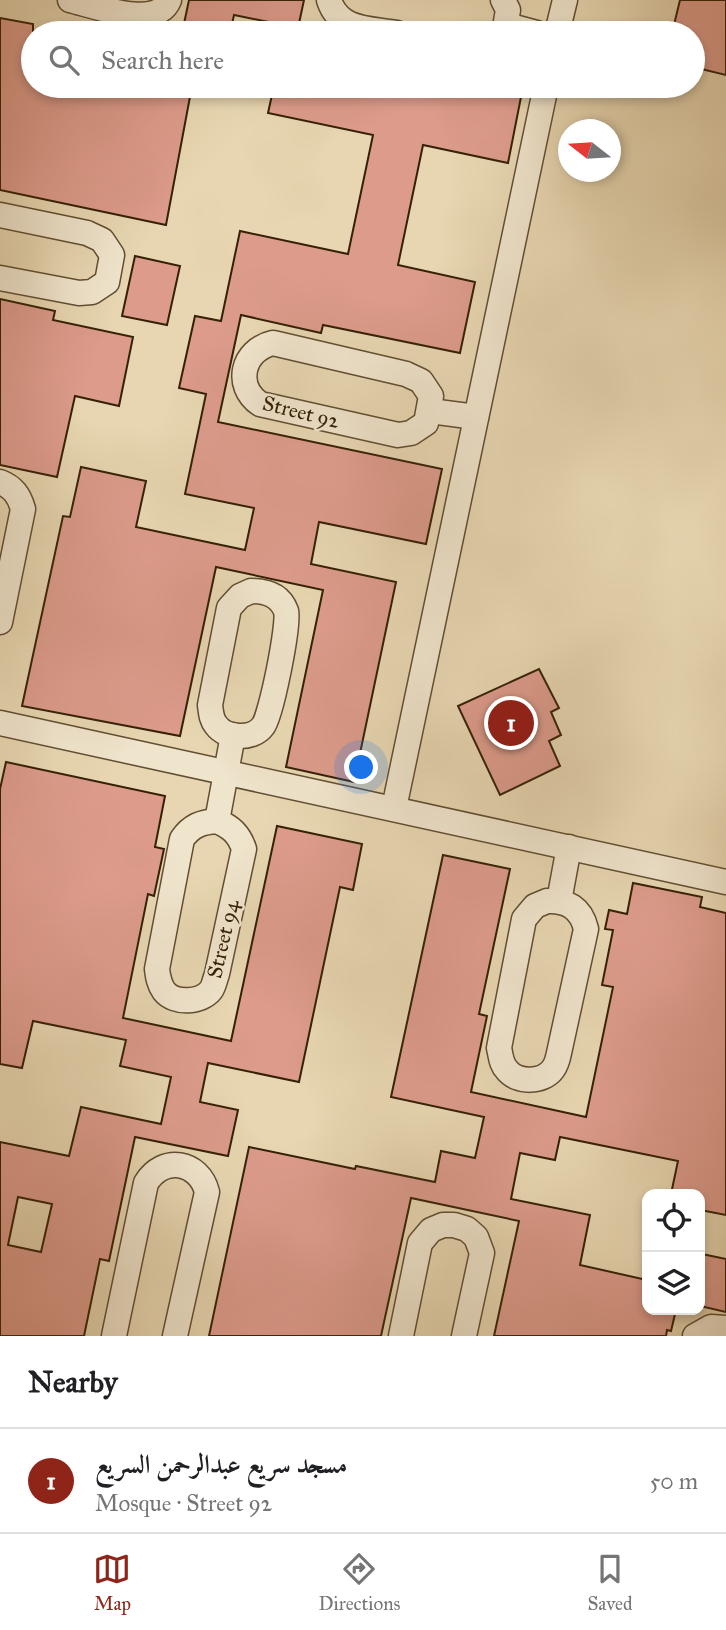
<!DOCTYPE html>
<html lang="en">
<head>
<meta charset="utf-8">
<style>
  :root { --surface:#fff; --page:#f6f6f6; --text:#202124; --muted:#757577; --line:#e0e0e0; --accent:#8f2418 }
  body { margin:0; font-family:"IM FELL Great Primer",Amiri,serif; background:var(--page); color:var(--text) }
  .controls { position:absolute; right:21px; bottom:21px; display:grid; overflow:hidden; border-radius:14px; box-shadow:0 4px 10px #0003 }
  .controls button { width:63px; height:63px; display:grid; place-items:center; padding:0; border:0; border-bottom:2px solid var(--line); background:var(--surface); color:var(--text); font:35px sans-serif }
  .compass { position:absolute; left:558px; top:119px; width:63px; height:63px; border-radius:50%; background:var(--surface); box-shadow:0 4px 10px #0003; rotate:287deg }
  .you { position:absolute; left:362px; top:768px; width:24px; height:24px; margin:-18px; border:5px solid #fff; border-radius:50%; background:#1a73e8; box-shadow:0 0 0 10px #1a73e833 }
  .badge { display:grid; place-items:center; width:46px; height:46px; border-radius:50%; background:var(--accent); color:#fff; font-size:23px; font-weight:700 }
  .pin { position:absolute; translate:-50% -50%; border:4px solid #fff; box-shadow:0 2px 7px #0006 }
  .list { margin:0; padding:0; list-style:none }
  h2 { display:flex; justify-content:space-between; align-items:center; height:91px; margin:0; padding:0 28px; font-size:30px }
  h2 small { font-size:23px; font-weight:400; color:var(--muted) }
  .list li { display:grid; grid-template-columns:46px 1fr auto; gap:21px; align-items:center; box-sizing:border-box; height:105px; padding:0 28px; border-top:2px solid var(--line) }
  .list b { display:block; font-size:26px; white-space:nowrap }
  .list p { margin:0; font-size:23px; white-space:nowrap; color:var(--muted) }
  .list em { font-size:23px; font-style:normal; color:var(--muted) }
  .icon { flex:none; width:38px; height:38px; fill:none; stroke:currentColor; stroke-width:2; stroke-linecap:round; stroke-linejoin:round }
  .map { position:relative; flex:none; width:726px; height:1336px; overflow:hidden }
  .search { position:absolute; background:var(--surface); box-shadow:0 4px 10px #0003; left:21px; right:21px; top:21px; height:77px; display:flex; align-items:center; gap:18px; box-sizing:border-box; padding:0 24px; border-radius:38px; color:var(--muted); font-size:26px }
  .sheet { height:196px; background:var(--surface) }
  nav { display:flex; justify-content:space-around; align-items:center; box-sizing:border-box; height:98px; border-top:2px solid var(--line); background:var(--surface); font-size:19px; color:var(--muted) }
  nav a { display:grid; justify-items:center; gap:4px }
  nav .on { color:var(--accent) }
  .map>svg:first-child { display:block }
</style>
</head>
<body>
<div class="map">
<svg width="726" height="1336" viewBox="0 0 726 1336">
  <rect width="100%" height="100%" fill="#e7d6b1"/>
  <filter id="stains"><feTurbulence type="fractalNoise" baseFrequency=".00286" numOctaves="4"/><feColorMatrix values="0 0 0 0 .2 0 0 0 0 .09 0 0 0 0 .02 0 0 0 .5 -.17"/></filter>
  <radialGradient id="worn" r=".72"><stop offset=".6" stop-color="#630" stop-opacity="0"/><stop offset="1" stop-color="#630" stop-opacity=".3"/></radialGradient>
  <g fill="#dc9b8b" stroke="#352107" stroke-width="2" fill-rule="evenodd">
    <polygon points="189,0 304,0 298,28 234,15 230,33 182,33"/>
    <polygon points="680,0 726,0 726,75 693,67 693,33 672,33"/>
    <polygon points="0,18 33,24 33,86 192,86 166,225 0,190"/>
    <polygon points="274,86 467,86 521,97 508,163 423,145 398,265 475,282 460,353 323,325 321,333 241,315 218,422 442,469 426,544 319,522 311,564 396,582 354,782 286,767 323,590 216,567 180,736 22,706 63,516 70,517 81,467 146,481 136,527 245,550 254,508 185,494 206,394 179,388 195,316 221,321 240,231 348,254 373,135 268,113"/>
    <polygon points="135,256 180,266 167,325 122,316"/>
    <polygon points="0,299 55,311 53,320 133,337 119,406 75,396 57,477 0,465"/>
    <polygon points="539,669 559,708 551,712 561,735 549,741 560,766 500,795 458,706"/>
    <path d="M6,762L165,796L155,847L164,849L154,896L148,894L123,1018L231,1041L277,826L362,844L353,890L340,887L299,1082L208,1063L200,1102L238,1110L228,1156L135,1137L109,1261L100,1259L84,1336H0V1142L69,1156L81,1107L161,1124L171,1077L120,1066L126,1040L33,1021L22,1068L0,1064V789ZM18,1197L52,1204L41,1252L8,1245Z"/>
    <polygon points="443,855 510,869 479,1014 487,1016 471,1092 586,1117 613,987 602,985 613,930 605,929 609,910 627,914 633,883 702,897 700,907 726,913 726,1215 700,1210 700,1194 671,1194 678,1161 560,1137 555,1160 520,1153 511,1199 590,1215 580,1265 647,1280 647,1310 676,1310 671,1331 667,1330 666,1336 494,1336 519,1221 411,1198 381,1336 209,1336 249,1147 355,1169 356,1166 435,1182 441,1151 475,1158 484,1117 391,1097"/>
    <polygon points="702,1254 726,1259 726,1312 700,1306"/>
  </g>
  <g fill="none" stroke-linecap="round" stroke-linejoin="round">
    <g stroke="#624e32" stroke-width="27">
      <g id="minor">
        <path d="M70,0C95,6 157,30 169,0"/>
        <path d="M329,0C339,31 369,28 397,33"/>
        <polyline points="503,0 508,10 504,33"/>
        <polyline points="507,25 537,33"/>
        <polyline points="557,33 565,0"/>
        <polyline points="0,215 87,233 102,240 112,255 107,282 92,292 79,293 0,278"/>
        <path d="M273,343L406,374L421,381L431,396L426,423L411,433L398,435L260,404C234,386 242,350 273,343Z"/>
        <polyline points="430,411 476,417"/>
        <path d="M0,482C13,487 19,495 23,509L0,622"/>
        <path d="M251,591C266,591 280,595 286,611C290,621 271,717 263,726C253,740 226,739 216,725C211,719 211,712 210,705L229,608L240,596Z"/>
        <polyline points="0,723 726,882"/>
        <polyline points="394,808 546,86"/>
        <path d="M217,821C231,827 239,834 244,849L217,974C215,979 214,986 211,990C201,1003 174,1004 164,991C159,984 158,977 157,969L182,839C191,826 201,822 217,821Z"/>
        <polyline points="217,821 233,735"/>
        <path d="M547,901C567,900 581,908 586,929L559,1053C558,1058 556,1065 553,1069C543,1083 517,1083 507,1070C501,1064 501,1056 499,1048L524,919L535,906Z"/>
        <polyline points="559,901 569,847"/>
        <path d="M114,1336L146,1183C163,1155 199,1161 207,1192L175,1336"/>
        <polyline points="401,1336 420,1243 431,1230 443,1225 454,1225 467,1229 476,1237 482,1253 464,1336"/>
        <polyline points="695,1336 711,1327 726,1328"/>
      </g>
    </g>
    <use href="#minor" stroke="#efe4cc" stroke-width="24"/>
  </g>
  <g text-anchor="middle" stroke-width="5" stroke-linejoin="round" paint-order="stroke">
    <g font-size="21" fill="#352107" stroke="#efe4cc">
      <text transform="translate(301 412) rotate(14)" y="7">Street 92</text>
      <text transform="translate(223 939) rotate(-77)" y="7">Street 94</text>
    </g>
  </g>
  <rect width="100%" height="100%" filter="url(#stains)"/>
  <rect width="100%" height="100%" fill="url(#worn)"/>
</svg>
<div class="controls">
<button><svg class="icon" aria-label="locate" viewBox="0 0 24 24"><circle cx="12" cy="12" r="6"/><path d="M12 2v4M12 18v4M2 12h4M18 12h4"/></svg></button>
<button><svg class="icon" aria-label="layers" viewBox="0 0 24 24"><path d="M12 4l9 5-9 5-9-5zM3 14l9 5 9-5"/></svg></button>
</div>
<svg class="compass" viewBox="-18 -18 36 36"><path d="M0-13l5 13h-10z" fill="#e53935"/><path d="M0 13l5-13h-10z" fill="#757577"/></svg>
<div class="you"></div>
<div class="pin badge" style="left:511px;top:723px">1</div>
<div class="search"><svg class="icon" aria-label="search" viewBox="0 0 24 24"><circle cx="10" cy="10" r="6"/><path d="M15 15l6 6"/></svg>Search here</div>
</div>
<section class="sheet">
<h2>Nearby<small></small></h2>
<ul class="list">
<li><span class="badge">1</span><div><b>مسجد سريع عبدالرحمن السريع</b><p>Mosque · Street 92</p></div><em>50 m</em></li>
</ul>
</section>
<nav>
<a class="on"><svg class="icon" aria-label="map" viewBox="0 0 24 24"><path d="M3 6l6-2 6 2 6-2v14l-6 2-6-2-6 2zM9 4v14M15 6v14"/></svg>Map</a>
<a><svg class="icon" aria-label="directions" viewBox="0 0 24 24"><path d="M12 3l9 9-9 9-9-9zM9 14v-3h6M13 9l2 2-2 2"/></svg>Directions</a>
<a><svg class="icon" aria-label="saved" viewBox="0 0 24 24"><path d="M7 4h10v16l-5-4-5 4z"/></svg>Saved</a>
</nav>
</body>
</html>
